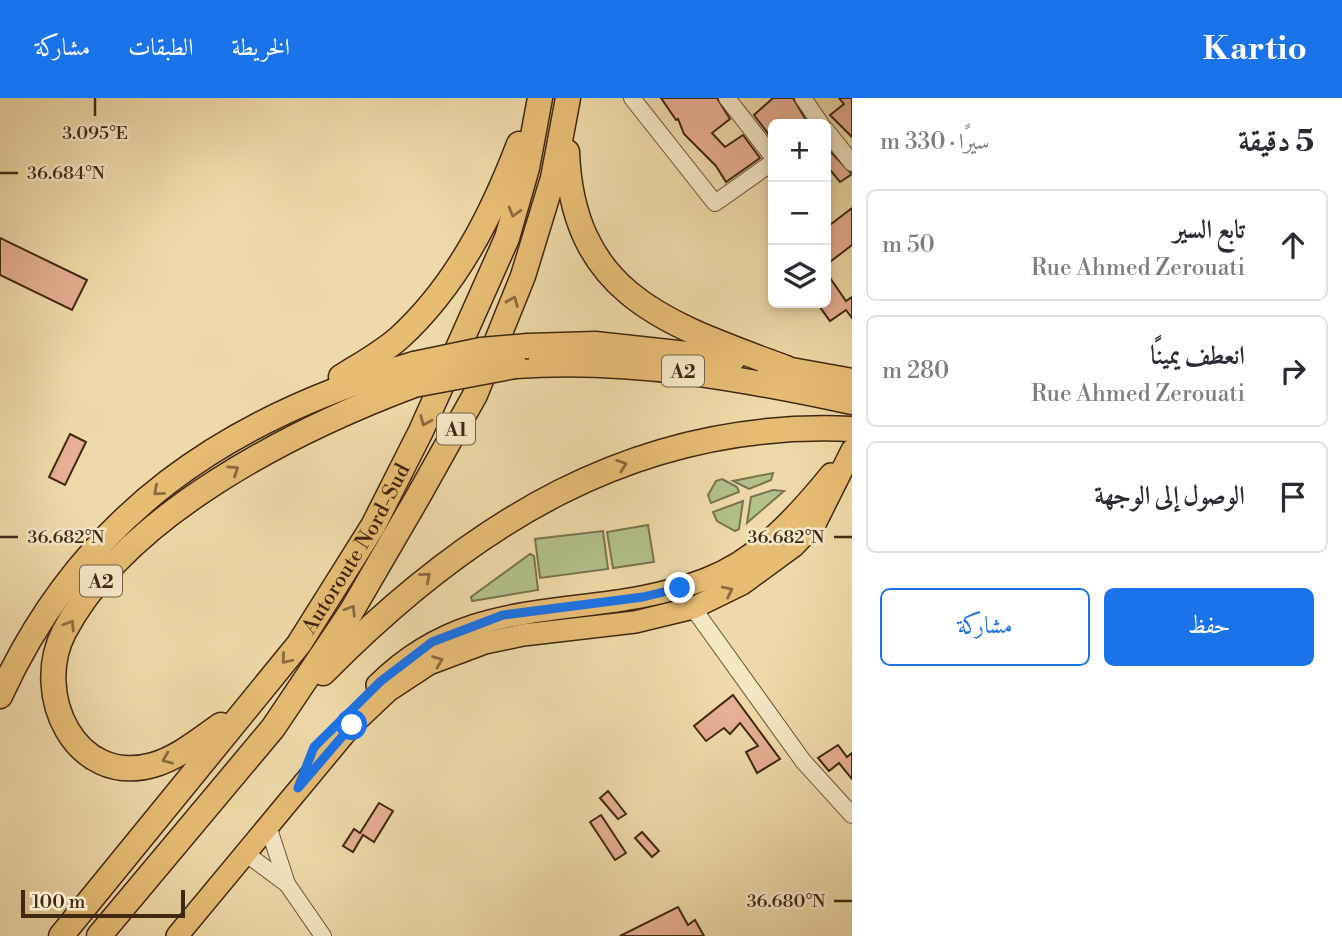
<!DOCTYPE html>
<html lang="ar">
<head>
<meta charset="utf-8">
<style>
  :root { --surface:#fff; --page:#f7f7f7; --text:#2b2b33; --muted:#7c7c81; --line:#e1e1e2; --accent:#1a73e8 }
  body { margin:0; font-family:"Libre Bodoni",Amiri,serif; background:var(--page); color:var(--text); direction:rtl }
  .controls { position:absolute; right:21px; top:21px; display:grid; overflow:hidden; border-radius:10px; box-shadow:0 4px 10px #0003 }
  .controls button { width:63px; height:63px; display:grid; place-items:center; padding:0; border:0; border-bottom:2px solid var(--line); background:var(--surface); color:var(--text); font:35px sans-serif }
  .scale { position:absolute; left:21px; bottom:18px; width:164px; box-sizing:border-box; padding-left:7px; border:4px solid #412812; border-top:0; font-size:19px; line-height:24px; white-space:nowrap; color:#412812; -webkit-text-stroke:5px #f4e7c6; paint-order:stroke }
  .stop { position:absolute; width:21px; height:21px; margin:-16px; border:5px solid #1a73e8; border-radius:50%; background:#fff }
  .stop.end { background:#1a73e8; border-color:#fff; box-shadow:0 2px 7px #0008 }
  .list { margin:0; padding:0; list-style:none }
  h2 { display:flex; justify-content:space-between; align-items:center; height:91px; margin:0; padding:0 28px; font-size:30px }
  h2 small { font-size:23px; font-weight:400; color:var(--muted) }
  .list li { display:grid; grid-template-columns:46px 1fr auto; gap:21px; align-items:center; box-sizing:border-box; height:112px; margin:0 14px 14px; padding:0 14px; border:2px solid var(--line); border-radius:10px }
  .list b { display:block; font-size:26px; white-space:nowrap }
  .list p { margin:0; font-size:23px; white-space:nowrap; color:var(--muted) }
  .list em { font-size:23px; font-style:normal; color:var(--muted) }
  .actions { display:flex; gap:14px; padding:21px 28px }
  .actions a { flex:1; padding:16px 0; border:2px solid var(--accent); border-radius:10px; text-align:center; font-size:24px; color:var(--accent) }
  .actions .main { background:var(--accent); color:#fff }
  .icon { flex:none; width:38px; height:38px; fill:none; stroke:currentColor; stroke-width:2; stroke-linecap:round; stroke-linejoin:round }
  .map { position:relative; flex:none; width:852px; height:838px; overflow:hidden; direction:ltr }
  header { display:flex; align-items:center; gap:42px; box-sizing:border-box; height:98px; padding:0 35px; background:var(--accent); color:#fff }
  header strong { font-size:33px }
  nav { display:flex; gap:38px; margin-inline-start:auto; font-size:24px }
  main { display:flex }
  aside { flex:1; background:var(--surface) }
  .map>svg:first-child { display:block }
</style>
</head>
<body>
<header>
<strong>Kartio</strong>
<nav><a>الخريطة</a><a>الطبقات</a><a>مشاركة</a></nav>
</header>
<main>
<aside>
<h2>5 دقيقة<small>سيرًا · 330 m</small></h2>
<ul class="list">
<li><svg class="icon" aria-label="ahead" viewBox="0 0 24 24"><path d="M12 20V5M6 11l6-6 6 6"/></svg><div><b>تابع السير</b><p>Rue Ahmed Zerouati</p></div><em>50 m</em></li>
<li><svg class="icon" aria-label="right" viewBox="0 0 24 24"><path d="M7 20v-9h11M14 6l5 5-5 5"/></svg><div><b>انعطف يمينًا</b><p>Rue Ahmed Zerouati</p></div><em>280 m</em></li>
<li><svg class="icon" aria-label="arrive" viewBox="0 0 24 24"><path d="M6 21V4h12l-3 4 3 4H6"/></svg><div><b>الوصول إلى الوجهة</b></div></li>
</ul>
<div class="actions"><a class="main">حفظ</a><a>مشاركة</a></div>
</aside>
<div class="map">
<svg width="852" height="838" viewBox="0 0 852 838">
  <rect width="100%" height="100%" fill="#eedaa8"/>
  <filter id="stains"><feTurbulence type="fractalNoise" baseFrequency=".00286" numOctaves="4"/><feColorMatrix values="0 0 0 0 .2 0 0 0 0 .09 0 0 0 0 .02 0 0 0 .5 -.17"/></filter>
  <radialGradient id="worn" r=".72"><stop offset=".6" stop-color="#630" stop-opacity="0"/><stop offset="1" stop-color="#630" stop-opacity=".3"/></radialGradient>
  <g fill="#b3c18c" stroke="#7a744f" stroke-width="2">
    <polygon points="773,375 771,382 749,391 733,383"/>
    <polygon points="722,381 737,389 739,394 711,405 708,397 716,383"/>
    <polygon points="773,392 784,393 747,425 751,399"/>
    <polygon points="743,403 739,431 735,433 717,423 713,414"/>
    <polygon points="648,427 654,464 613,470 607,434"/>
    <polygon points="603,433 608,471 540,480 535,441"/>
    <polygon points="530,456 534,458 538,492 472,503 471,499"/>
  </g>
  <g fill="#e7af93" stroke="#412812" stroke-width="2">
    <polygon points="661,0 717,0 730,21 712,35 725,49 743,37 760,60 726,84 716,68 684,36 678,21 676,22"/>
    <polygon points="773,0 793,0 807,24 773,26 773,42 754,17"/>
    <polygon points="839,0 852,0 852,39 830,17 844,6"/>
    <polygon points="826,49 852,76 840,84 826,67"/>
    <polygon points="852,110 852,147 826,167 826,130"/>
    <polygon points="0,140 87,182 72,212 0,177"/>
    <polygon points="826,174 846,203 852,199 852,220 846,212 830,223 817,205 826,205"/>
    <polygon points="70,336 86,344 65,387 49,379"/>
    <polygon points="733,597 780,661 757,675 746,654 758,648 740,625 730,636 724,630 706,643 694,628"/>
    <polygon points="838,647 847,659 852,655 852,681 839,665 829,673 818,660"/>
    <polygon points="608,693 626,716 618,721 600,700"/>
    <polygon points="379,705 393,713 374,744 363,737 353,754 343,748 354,731 360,735"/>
    <polygon points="601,717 626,755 615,762 590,724"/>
    <polygon points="642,734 659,753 652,759 635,740"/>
    <polygon points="678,809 688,827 695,822 704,838 620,838"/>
  </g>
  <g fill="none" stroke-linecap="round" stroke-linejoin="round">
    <g stroke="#6c5438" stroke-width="18">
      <g id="minor">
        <polyline points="632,0 715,105 773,64"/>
        <polyline points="727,0 773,59"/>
        <polyline points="803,0 821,26"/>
        <polyline points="826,32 852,65"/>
        <polyline points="693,510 803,663 852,717"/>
        <polyline points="268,728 287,786 323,838"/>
        <polyline points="245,755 287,786"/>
      </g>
    </g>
    <g stroke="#412812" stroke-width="24">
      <g id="major">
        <path d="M377,587C476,488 589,526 706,481C758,461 796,419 831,376"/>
        <polyline points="177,838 352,627 388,593 429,566 485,545 523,537 635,524 693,510 742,486 794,448 815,426 852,352"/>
      </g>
    </g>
    <g stroke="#412812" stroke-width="27">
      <g id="highway">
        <path d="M567,54C573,199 669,226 786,270"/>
        <polyline points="528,248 595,246 733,261"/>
        <path d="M515,268C630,260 740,280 852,304"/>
        <polyline points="769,268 852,283"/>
        <path d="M341,279C360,267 382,255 399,240C456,188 492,117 519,46"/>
        <path d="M323,575C469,427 635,321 852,331"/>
        <path d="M0,598C83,416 227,320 414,266"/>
        <path d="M221,627C199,642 178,660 153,667C75,689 32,596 64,534C126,416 294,332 414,287"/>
        <path id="s1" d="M61,838L299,546L373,428L421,333L507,140L527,70L540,0"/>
        <polyline points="99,838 273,630 351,514 419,397 475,297 523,178 553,80 568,0"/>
      </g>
    </g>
    <use href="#minor" stroke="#f4e7c6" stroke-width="16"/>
    <use href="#major" stroke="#e7bd74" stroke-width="21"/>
    <use href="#highway" stroke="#e7bd74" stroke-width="24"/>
    <g stroke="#412812" stroke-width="27" stroke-linecap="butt">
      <g id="highway-bridge">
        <polyline points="414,266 481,252 528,248"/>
        <polyline points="414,287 515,268"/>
      </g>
    </g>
    <use href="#highway-bridge" stroke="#e7bd74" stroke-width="24"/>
  </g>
  <defs><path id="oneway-chevron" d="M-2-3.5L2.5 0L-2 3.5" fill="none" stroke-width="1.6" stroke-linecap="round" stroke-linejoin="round" transform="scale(1.75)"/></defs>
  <g stroke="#8c6b3e">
    <use href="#oneway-chevron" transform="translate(514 114) rotate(106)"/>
    <use href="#oneway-chevron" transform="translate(513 203) rotate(-68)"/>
    <use href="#oneway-chevron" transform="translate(425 323) rotate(114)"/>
    <use href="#oneway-chevron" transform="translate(622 367) rotate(-20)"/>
    <use href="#oneway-chevron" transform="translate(234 372) rotate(-34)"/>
    <use href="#oneway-chevron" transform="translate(158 393) rotate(139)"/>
    <use href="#oneway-chevron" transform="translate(426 479) rotate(-40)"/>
    <use href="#oneway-chevron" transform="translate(728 493) rotate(-26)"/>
    <use href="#oneway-chevron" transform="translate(351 512) rotate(-58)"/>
    <use href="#oneway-chevron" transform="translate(70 527) rotate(-58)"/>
    <use href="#oneway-chevron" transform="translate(286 561) rotate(130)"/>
    <use href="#oneway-chevron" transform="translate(438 563) rotate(-22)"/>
    <use href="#oneway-chevron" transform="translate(167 661) rotate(157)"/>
  </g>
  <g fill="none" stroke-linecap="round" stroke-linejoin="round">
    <polyline stroke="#1a73e8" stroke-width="9" points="352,627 298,690 314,649 381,583 432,544 503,517 643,499 680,490"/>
  </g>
  <path fill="none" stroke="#412812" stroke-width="2.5" d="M95,0V18M0,75H18M0,439H18M834,439H852M834,803H852"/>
  <g text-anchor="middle" stroke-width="5" stroke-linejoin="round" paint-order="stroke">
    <g fill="#f4e7c6" stroke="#776148" stroke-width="2">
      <rect x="662" y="257.5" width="42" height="31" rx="5"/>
      <rect x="437" y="315.5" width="38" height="31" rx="5"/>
      <rect x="80" y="467.5" width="42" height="31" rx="5"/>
    </g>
    <g font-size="19" font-weight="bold" fill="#412812">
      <text x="683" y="280">A2</text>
      <text x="456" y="338">A1</text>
      <text x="101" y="490">A2</text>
    </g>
    <g font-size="21" fill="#412812" stroke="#f4e7c6">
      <text dy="7" stroke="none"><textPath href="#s1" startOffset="488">Autoroute Nord-Sud</textPath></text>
    </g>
  </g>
  <g font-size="18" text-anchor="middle" fill="#412812" stroke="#f4e7c6" stroke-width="5" stroke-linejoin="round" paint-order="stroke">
    <text x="95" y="41">3.095°E</text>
    <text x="66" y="81">36.684°N</text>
    <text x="66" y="445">36.682°N</text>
    <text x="786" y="445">36.682°N</text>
    <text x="786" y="809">36.680°N</text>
  </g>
  <rect width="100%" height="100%" filter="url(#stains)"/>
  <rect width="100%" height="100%" fill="url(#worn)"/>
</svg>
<div class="controls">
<button>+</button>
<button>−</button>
<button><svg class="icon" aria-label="layers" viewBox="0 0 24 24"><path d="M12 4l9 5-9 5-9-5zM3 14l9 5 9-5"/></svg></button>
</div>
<div class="scale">100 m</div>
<div class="stop" style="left:352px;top:627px"></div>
<div class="stop end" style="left:680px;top:490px"></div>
</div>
</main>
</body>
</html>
